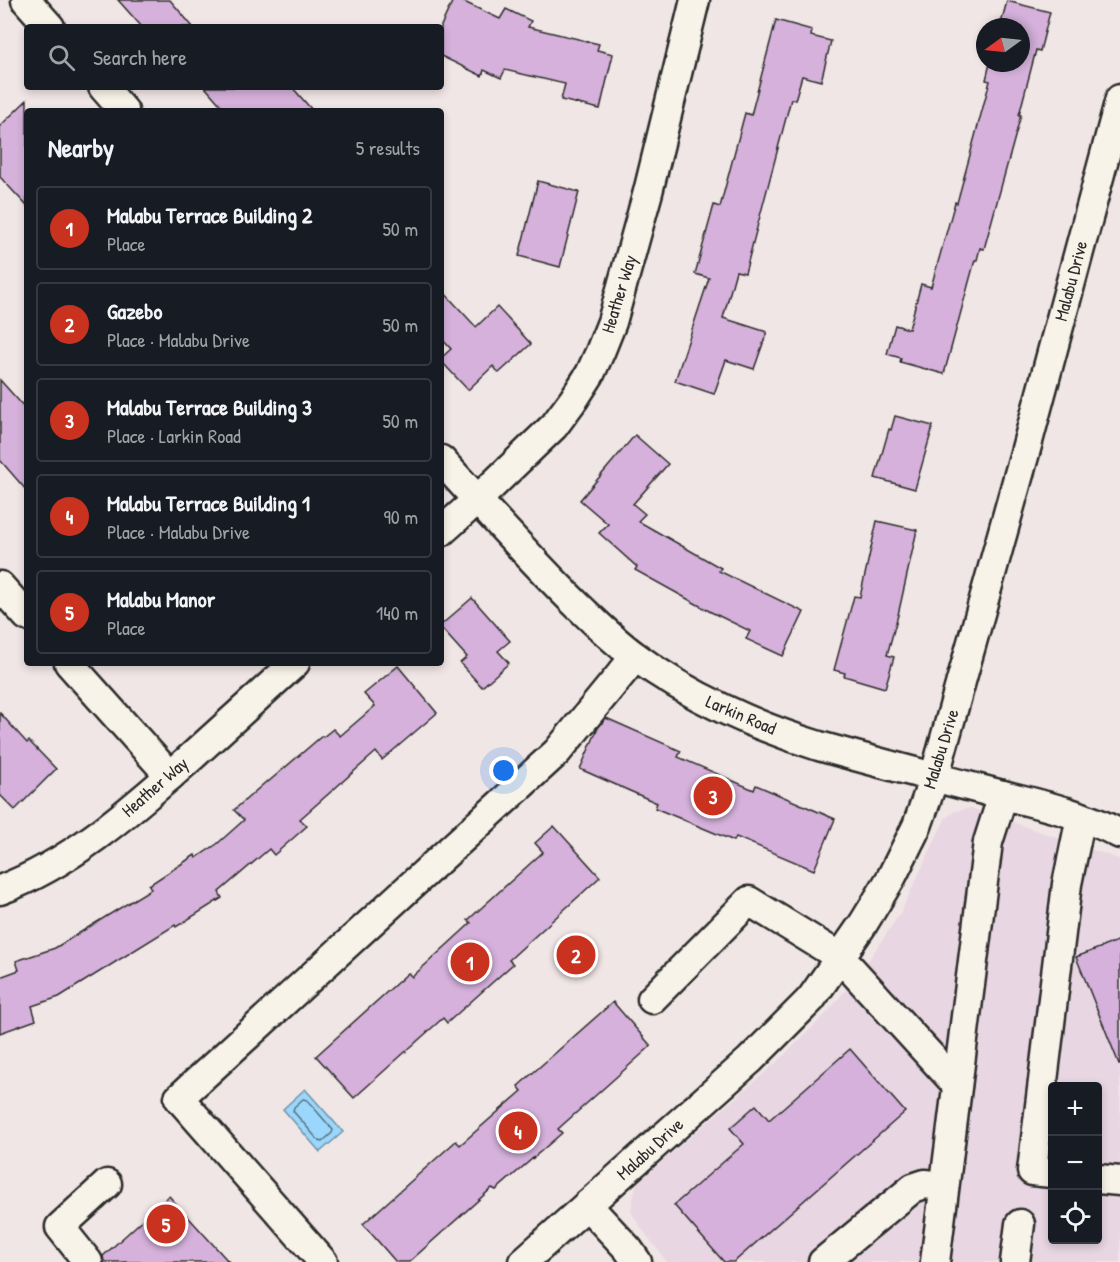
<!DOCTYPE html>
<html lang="en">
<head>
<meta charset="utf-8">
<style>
  :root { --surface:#171b24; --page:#20242c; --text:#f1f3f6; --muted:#9ea1a6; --line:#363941; --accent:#c8321e }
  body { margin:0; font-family:"Patrick Hand",sans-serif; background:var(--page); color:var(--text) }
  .controls { position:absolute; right:18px; bottom:18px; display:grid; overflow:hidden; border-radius:6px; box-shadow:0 3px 9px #0003 }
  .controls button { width:54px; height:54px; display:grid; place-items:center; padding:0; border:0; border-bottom:2px solid var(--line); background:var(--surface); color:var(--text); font:30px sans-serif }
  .compass { position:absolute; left:976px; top:18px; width:54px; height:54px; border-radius:50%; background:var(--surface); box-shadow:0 3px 9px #0003; rotate:255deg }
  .you { position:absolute; left:504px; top:771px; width:21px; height:21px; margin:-15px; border:4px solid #fff; border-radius:50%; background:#1a73e8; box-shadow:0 0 0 9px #1a73e833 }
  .badge { display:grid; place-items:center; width:39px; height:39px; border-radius:50%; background:var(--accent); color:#fff; font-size:20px; font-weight:700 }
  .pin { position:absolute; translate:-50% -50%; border:3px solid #fff; box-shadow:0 2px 6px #0006 }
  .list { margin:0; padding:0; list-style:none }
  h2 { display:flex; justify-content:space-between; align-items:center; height:78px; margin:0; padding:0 24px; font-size:26px }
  h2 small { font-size:20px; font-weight:400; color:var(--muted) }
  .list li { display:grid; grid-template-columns:39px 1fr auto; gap:18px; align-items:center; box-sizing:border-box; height:84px; margin:0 12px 12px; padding:0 12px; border:2px solid var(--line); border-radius:6px }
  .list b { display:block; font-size:22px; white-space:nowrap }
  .list p { margin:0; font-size:20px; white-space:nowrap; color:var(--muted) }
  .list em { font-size:20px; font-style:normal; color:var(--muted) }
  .icon { flex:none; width:33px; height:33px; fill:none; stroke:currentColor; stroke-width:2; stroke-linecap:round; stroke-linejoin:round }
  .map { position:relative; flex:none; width:1120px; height:1262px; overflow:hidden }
  .search { position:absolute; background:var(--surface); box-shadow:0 3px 9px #0003; left:24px; top:24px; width:420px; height:66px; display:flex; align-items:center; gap:15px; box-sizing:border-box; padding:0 21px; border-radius:6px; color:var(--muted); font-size:22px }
  .panel { position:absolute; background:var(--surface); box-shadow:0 3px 9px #0003; left:24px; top:108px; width:420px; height:558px; border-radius:6px }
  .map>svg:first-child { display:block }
</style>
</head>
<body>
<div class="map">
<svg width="1120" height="1262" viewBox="0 0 1120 1262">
  <rect width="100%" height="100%" fill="#f0e6e5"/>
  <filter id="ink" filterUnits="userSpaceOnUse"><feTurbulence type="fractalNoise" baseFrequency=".0167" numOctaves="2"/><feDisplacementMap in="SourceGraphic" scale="12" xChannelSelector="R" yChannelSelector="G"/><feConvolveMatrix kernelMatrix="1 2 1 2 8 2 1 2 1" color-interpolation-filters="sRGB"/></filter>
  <g filter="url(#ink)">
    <path fill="#e8d6e2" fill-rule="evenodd" d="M971,808L1113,857L1120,860V1262H667L639,1225L631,1211L636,1184L777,1062L828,1012L867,963L901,912L945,819L955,811ZM1052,1086H1098V1240H1052Z"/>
    <polygon fill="#9bd7fc" stroke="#6e92a8" stroke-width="1.5" points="305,1089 343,1132 320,1152 283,1109"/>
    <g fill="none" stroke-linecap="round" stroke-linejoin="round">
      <polygon stroke="#58707f" stroke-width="1.5" points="303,1099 307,1100 333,1130 332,1133 322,1142 319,1141 293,1111 294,1107"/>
    </g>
    <g fill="#d5b1db" stroke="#2b2b2b" stroke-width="1.5">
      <polygon points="118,0 170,0 193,27 142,27"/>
      <polygon points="453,0 460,0 500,19 506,9 531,21 528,27 599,44 597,50 613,54 600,109 561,100 565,84 505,70 501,78 484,70 482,76 441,56 441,26"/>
      <polygon points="1007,1 1050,12 1040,51 1036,50 1019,115 1021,115 984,249 980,248 977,260 975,260 944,374 900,362 901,358 887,354 895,325 909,329 921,284 931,287 955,202 957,203 990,81 986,80 990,63 1021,63 1021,27 1000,27"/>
      <polygon points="776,20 812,30 811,36 831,41 821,81 802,76 795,100 791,99 745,273 736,271 723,318 767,332 754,369 726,360 714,394 675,381 709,278 695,274 714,205 720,207 745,113 751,115"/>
      <polygon points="205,87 292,87 313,111 226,111"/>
      <polygon points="27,100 27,206 0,177 0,126"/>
      <polygon points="538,181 579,192 560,267 519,256"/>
      <polygon points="441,289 476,327 497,307 531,344 499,373 493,366 468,390 441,361 441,358 451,349 441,338"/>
      <polygon points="0,380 27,410 27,491 0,460"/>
      <polygon points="895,416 933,426 915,489 875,478 889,429 891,430"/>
      <polygon points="635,435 668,464 633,504 645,514 638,521 721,568 719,571 804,612 783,656 746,639 750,631 711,612 635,570 637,567 599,533 608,524 580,500"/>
      <polygon points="877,521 917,530 898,615 887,655 894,657 885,688 844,676 845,673 834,670 854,596 860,597"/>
      <polygon points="472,598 510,641 498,651 509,663 482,687 460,663 467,657 441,628 441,625"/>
      <polygon points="398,666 437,713 382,760 376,752 300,819 307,826 274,855 269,849 219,892 222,898 176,927 175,925 59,997 32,1006 36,1020 0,1033 0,977 19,970 16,961 55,948 151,889 149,885 195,855 196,858 217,844 244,820 234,810 267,781 268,782 322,736 323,737 333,729 340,736 375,706 364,694"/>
      <polygon points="0,713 27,743 29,741 56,769 15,810 0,795"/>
      <polygon points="606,718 681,751 678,757 754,790 756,785 835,819 814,870 736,837 734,841 655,808 657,803 580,769 598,728"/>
      <polygon points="554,826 600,877 509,960 513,964 447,1023 443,1018 354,1098 316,1056 408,973 412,977 471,923 468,920 543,852 535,843"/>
      <polygon points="1120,940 1120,1064 1119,1064 1076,957"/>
      <polygon points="613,1002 651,1046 558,1129 562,1133 496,1190 492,1188 409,1262 396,1262 363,1224 456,1141 460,1145 522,1091 518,1086"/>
      <polygon points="850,1049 905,1112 734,1262 724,1262 674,1205 744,1144 730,1128 756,1105 769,1120"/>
      <polygon points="169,1196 229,1262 104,1262 103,1256"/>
    </g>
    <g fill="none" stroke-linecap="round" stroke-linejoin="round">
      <g stroke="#2b2b2b" stroke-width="33">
        <g id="minor">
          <polyline points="26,0 50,27"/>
          <polyline points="103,87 124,111"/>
          <path d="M441,460C486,509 530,559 578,606C596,623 615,642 636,657C688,696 757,727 819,746C876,762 933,777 991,792C1034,803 1080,812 1120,834"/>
          <polyline points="441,532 477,500 554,426 574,399 590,374 600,352 612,322 648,192 695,0"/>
          <polyline points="0,586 27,616"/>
          <polyline points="69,663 170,776"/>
          <path d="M0,890C72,863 130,811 187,761C223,728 259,696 295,663"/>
          <polyline points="652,999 749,901 840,957 957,1085"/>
          <polyline points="1052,1173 1032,1171 1067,884 1081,817"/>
          <polyline points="1098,1179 1120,1181"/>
          <polyline points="587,1205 628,1249 637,1262"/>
          <polyline points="88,1262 60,1227 107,1184"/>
          <polyline points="323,1262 179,1098 557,752 635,657"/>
          <polyline points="523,1262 750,1060 811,999 863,924 891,878 917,826 934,778 1026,449 1120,99"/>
          <polyline points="823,1262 913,1188 925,1184 944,1186"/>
          <polyline points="935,1262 988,842 1003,795"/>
          <polyline points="1015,1262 1020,1224"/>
        </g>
      </g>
      <use href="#minor" stroke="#f7f3e8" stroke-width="28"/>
    </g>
  </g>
  <g text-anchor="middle" stroke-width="5" stroke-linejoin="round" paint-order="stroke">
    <g font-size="18" fill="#2b2b2b" stroke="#f7f3e8">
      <text transform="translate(1071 281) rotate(-75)" y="6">Malabu Drive</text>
      <text transform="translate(619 294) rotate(-73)" y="6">Heather Way</text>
      <text transform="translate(741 715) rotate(23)" y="6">Larkin Road</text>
      <text transform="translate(941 749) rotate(-73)" y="6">Malabu Drive</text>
      <text transform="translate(155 787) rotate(-41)" y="6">Heather Way</text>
      <text transform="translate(650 1149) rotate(-42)" y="6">Malabu Drive</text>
    </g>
  </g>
</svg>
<div class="controls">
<button>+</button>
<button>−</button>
<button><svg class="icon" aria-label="locate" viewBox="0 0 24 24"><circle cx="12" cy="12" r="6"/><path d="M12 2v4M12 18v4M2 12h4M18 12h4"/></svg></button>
</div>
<svg class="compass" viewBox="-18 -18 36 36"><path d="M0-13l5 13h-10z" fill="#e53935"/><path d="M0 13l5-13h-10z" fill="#9ea1a6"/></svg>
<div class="you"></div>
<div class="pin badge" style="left:470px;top:962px">1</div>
<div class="pin badge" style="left:576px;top:955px">2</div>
<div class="pin badge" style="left:713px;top:796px">3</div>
<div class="pin badge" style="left:518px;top:1131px">4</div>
<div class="pin badge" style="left:166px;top:1224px">5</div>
<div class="search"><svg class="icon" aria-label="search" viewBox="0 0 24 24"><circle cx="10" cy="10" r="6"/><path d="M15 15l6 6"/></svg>Search here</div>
<section class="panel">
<h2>Nearby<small>5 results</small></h2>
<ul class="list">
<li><span class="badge">1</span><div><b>Malabu Terrace Building 2</b><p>Place</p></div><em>50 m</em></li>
<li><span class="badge">2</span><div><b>Gazebo</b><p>Place · Malabu Drive</p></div><em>50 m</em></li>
<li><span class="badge">3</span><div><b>Malabu Terrace Building 3</b><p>Place · Larkin Road</p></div><em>50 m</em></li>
<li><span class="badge">4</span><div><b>Malabu Terrace Building 1</b><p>Place · Malabu Drive</p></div><em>90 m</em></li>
<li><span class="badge">5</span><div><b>Malabu Manor</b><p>Place</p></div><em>140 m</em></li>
</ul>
</section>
</div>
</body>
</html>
